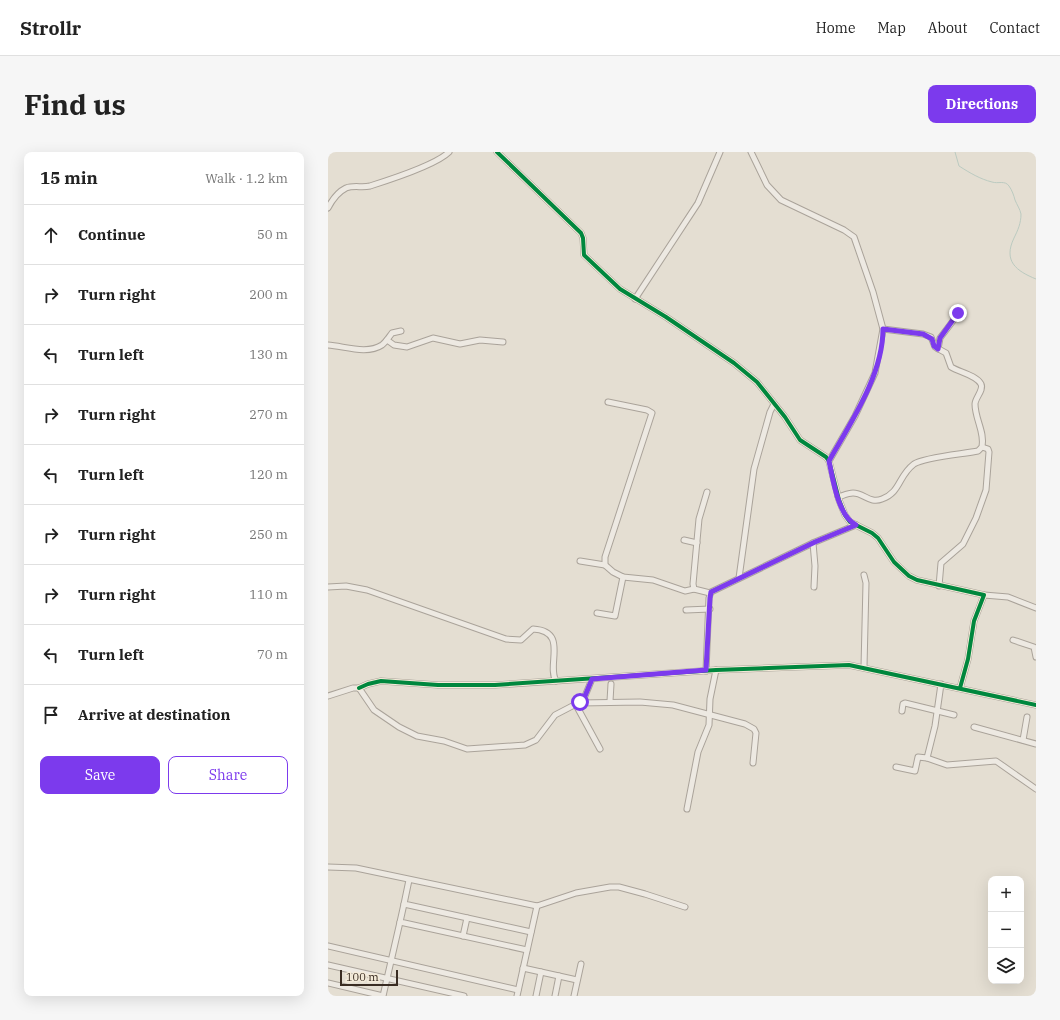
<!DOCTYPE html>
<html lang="en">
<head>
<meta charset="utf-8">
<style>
  :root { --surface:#fff; --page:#f6f6f6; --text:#222; --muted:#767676; --line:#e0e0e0; --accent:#7c3aed }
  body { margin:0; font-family:"IBM Plex Serif",serif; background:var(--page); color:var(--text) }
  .controls { position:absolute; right:12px; bottom:12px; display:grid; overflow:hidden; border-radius:8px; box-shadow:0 4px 16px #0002 }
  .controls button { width:36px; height:36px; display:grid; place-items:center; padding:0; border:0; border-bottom:1px solid var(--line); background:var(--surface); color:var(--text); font:20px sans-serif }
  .scale { position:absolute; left:12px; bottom:10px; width:58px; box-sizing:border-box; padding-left:4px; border:2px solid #392c22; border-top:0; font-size:11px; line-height:14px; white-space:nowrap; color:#392c22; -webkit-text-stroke:3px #f4ebd9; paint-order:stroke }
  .stop { position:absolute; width:12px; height:12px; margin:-9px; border:3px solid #7c3aed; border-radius:50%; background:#fff }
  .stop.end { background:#7c3aed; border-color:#fff; box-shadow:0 1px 4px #0008 }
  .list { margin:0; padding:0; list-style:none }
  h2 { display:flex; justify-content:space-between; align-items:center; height:52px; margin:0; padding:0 16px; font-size:17px }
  h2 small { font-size:13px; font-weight:400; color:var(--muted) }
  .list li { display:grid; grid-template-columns:26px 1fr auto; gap:12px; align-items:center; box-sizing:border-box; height:60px; padding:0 16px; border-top:1px solid var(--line) }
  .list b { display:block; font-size:15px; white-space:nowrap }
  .list em { font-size:13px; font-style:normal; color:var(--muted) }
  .actions { display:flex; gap:8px; padding:12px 16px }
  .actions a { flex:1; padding:9px 0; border:1px solid var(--accent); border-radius:8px; text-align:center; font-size:14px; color:var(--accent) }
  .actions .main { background:var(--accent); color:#fff }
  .icon { flex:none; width:22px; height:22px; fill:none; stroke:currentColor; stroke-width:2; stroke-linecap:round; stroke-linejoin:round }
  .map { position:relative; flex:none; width:708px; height:844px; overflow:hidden; border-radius:8px }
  header { display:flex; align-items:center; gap:24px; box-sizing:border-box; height:56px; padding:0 20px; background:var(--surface); border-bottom:1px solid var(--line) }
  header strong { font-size:19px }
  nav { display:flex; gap:22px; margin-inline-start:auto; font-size:14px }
  .intro { display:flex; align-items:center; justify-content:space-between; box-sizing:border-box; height:96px; padding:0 24px }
  h1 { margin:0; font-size:28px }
  .button { padding:10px 18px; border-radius:8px; background:var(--accent); color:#fff; font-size:14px; font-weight:700 }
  main { display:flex; gap:24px; padding:0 24px }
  aside { flex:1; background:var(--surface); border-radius:8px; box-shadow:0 4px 16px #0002 }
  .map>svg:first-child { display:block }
</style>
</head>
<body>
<header>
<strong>Strollr</strong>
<nav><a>Home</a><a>Map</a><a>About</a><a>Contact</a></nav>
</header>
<div class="intro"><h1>Find us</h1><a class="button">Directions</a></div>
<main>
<aside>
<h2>15 min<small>Walk · 1.2 km</small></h2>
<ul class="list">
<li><svg class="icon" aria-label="ahead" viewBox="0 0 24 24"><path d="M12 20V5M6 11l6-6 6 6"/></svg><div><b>Continue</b></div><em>50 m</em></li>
<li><svg class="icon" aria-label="right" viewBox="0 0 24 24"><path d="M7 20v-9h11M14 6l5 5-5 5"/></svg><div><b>Turn right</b></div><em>200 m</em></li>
<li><svg class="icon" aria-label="left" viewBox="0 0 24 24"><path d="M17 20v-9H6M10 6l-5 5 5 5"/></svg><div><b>Turn left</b></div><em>130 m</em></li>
<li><svg class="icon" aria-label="right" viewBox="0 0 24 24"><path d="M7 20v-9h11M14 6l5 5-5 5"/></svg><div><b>Turn right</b></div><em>270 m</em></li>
<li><svg class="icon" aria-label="left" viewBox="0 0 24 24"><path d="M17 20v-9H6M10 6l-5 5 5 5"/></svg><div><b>Turn left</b></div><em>120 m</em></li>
<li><svg class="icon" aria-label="right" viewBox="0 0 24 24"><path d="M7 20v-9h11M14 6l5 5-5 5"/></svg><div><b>Turn right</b></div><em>250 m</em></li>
<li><svg class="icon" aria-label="right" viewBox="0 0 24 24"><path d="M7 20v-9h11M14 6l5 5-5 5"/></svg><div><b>Turn right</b></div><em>110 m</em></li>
<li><svg class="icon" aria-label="left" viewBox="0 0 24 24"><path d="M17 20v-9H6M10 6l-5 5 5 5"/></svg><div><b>Turn left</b></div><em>70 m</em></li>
<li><svg class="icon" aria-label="arrive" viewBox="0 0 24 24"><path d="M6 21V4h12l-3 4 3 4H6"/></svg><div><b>Arrive at destination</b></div></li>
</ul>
<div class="actions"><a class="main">Save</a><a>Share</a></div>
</aside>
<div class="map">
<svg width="708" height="844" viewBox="0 0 708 844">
  <rect width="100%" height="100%" fill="#e4ded2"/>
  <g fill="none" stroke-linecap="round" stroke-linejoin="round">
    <path stroke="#bbcac0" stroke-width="1" d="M627,0L631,14C642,21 652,27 664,30C670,32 677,28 681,34C684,38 686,44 687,48C689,53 692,57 693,62C693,71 690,78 686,86C675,109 688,119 708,127"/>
    <g stroke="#aaa39a" stroke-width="7">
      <g id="minor">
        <polyline points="169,0 253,81 255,86 256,103 292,137 338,165 406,211 429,230 457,265 472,288 498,305 501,309 511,348 517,363 522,370 544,381 550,386 566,410 581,424 589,428 656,443 646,469 640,507 632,536"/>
        <polyline points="423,0 439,33 453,48 516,78 526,85 545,140 555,177 547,221 527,264 501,309"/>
        <path d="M0,56C4,48 10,40 18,36C26,33 34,36 42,34C61,28 108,13 121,0"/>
        <polyline points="307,147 370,51 392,0"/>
        <polyline points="59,188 66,193 79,195 105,186 132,192 152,188 175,190"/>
        <path d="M0,193C16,194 39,203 54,193C58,190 61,185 64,181L73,179"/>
        <polyline points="610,197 612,186 631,161"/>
        <polyline points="280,250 319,258 324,261 277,405 277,413 285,420 295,425 325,428 357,439 366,437"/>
        <polyline points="379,340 371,367 365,432 366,437 382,441"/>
        <path d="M510,345C514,344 520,341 525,341C536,341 542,352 554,347C573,340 570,324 586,312C597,305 635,302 650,299L654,295C657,280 647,267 647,252C647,246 656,238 653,232C648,223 631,220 623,215L618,201L607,195L603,185L595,182L555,177"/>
        <polyline points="356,388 369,391"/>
        <polyline points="485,391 487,414 486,435"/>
        <polyline points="252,409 277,413"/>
        <polyline points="411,426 426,317 442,260 446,252"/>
        <polyline points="611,434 613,411 635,392 648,366 658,338 661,300 660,297 654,295"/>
        <path d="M0,435L18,434L39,438L178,487L193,488L205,477C241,479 218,513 228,529"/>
        <polyline points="656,443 680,445 708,456"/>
        <polyline points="358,458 382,457"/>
        <polyline points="269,461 287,464 295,425"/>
        <polyline points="685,488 706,495 708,505"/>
        <polyline points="536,515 538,431 536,423"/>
        <polyline points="378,519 381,446 383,440 487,390 528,373"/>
        <polyline points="31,536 40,532 53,529 110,533 167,533 388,518 521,513 708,553"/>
        <polyline points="0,544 25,536 31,536 46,558 71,575 89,584 116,589 139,597 197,593 208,588 227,563 252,550 257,544 264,527"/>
        <polyline points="282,549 283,532"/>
        <polyline points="252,551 312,550 345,553 417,572 426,577 428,581 425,611"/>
        <polyline points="248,553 272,597"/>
        <polyline points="574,559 575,552 577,551 626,563"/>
        <polyline points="646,575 708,592"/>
        <polyline points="695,588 699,565"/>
        <polyline points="599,606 619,613 668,609 708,637"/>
        <polyline points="568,615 587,619 590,605 599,606 607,574 613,532"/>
        <polyline points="359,657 370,600 381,573 382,547 388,518"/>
        <polyline points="0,715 28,716 209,754 248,741 282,735 291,735 317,742 357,755"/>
        <polyline points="81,728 76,752 203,780"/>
        <polyline points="76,752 72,770 199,798"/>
        <polyline points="135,784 139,766"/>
        <polyline points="0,794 190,838"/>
        <polyline points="0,813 136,844"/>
        <polyline points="195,816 249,828"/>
        <polyline points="0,831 55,844 72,770"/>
        <polyline points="189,844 209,754"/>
        <polyline points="208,844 213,820"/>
        <polyline points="227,844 231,824"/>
        <polyline points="246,844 253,812"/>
      </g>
    </g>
    <use href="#minor" stroke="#ede9e2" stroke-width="5"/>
    <g stroke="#f4ebd9" stroke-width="6">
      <g id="cycleway">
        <polyline points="169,0 253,81 255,86 256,103 292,137 338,165 406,211 429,230 457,265 472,288 498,305 501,309 511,348 517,363 522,370 544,381 550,386 566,410 581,424 589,428 656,443 646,469 640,507 632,536"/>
        <polyline points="31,536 40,532 53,529 110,533 167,533 388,518 521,513 708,553"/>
      </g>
    </g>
    <use href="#cycleway" stroke="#00873e" stroke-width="4"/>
  </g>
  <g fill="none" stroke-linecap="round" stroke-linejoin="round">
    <path stroke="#7c3aed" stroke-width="5" d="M252,550L257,544L264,527L378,518L382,446L383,440L487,390L528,373C510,364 505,328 501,309C523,270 555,223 555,177L595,182L604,187L606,194L610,197L612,186L630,161"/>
  </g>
</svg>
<div class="controls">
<button>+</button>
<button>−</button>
<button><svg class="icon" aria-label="layers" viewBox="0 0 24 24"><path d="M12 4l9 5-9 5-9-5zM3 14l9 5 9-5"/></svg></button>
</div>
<div class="scale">100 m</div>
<div class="stop" style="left:252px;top:550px"></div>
<div class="stop end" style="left:630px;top:161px"></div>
</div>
</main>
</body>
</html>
